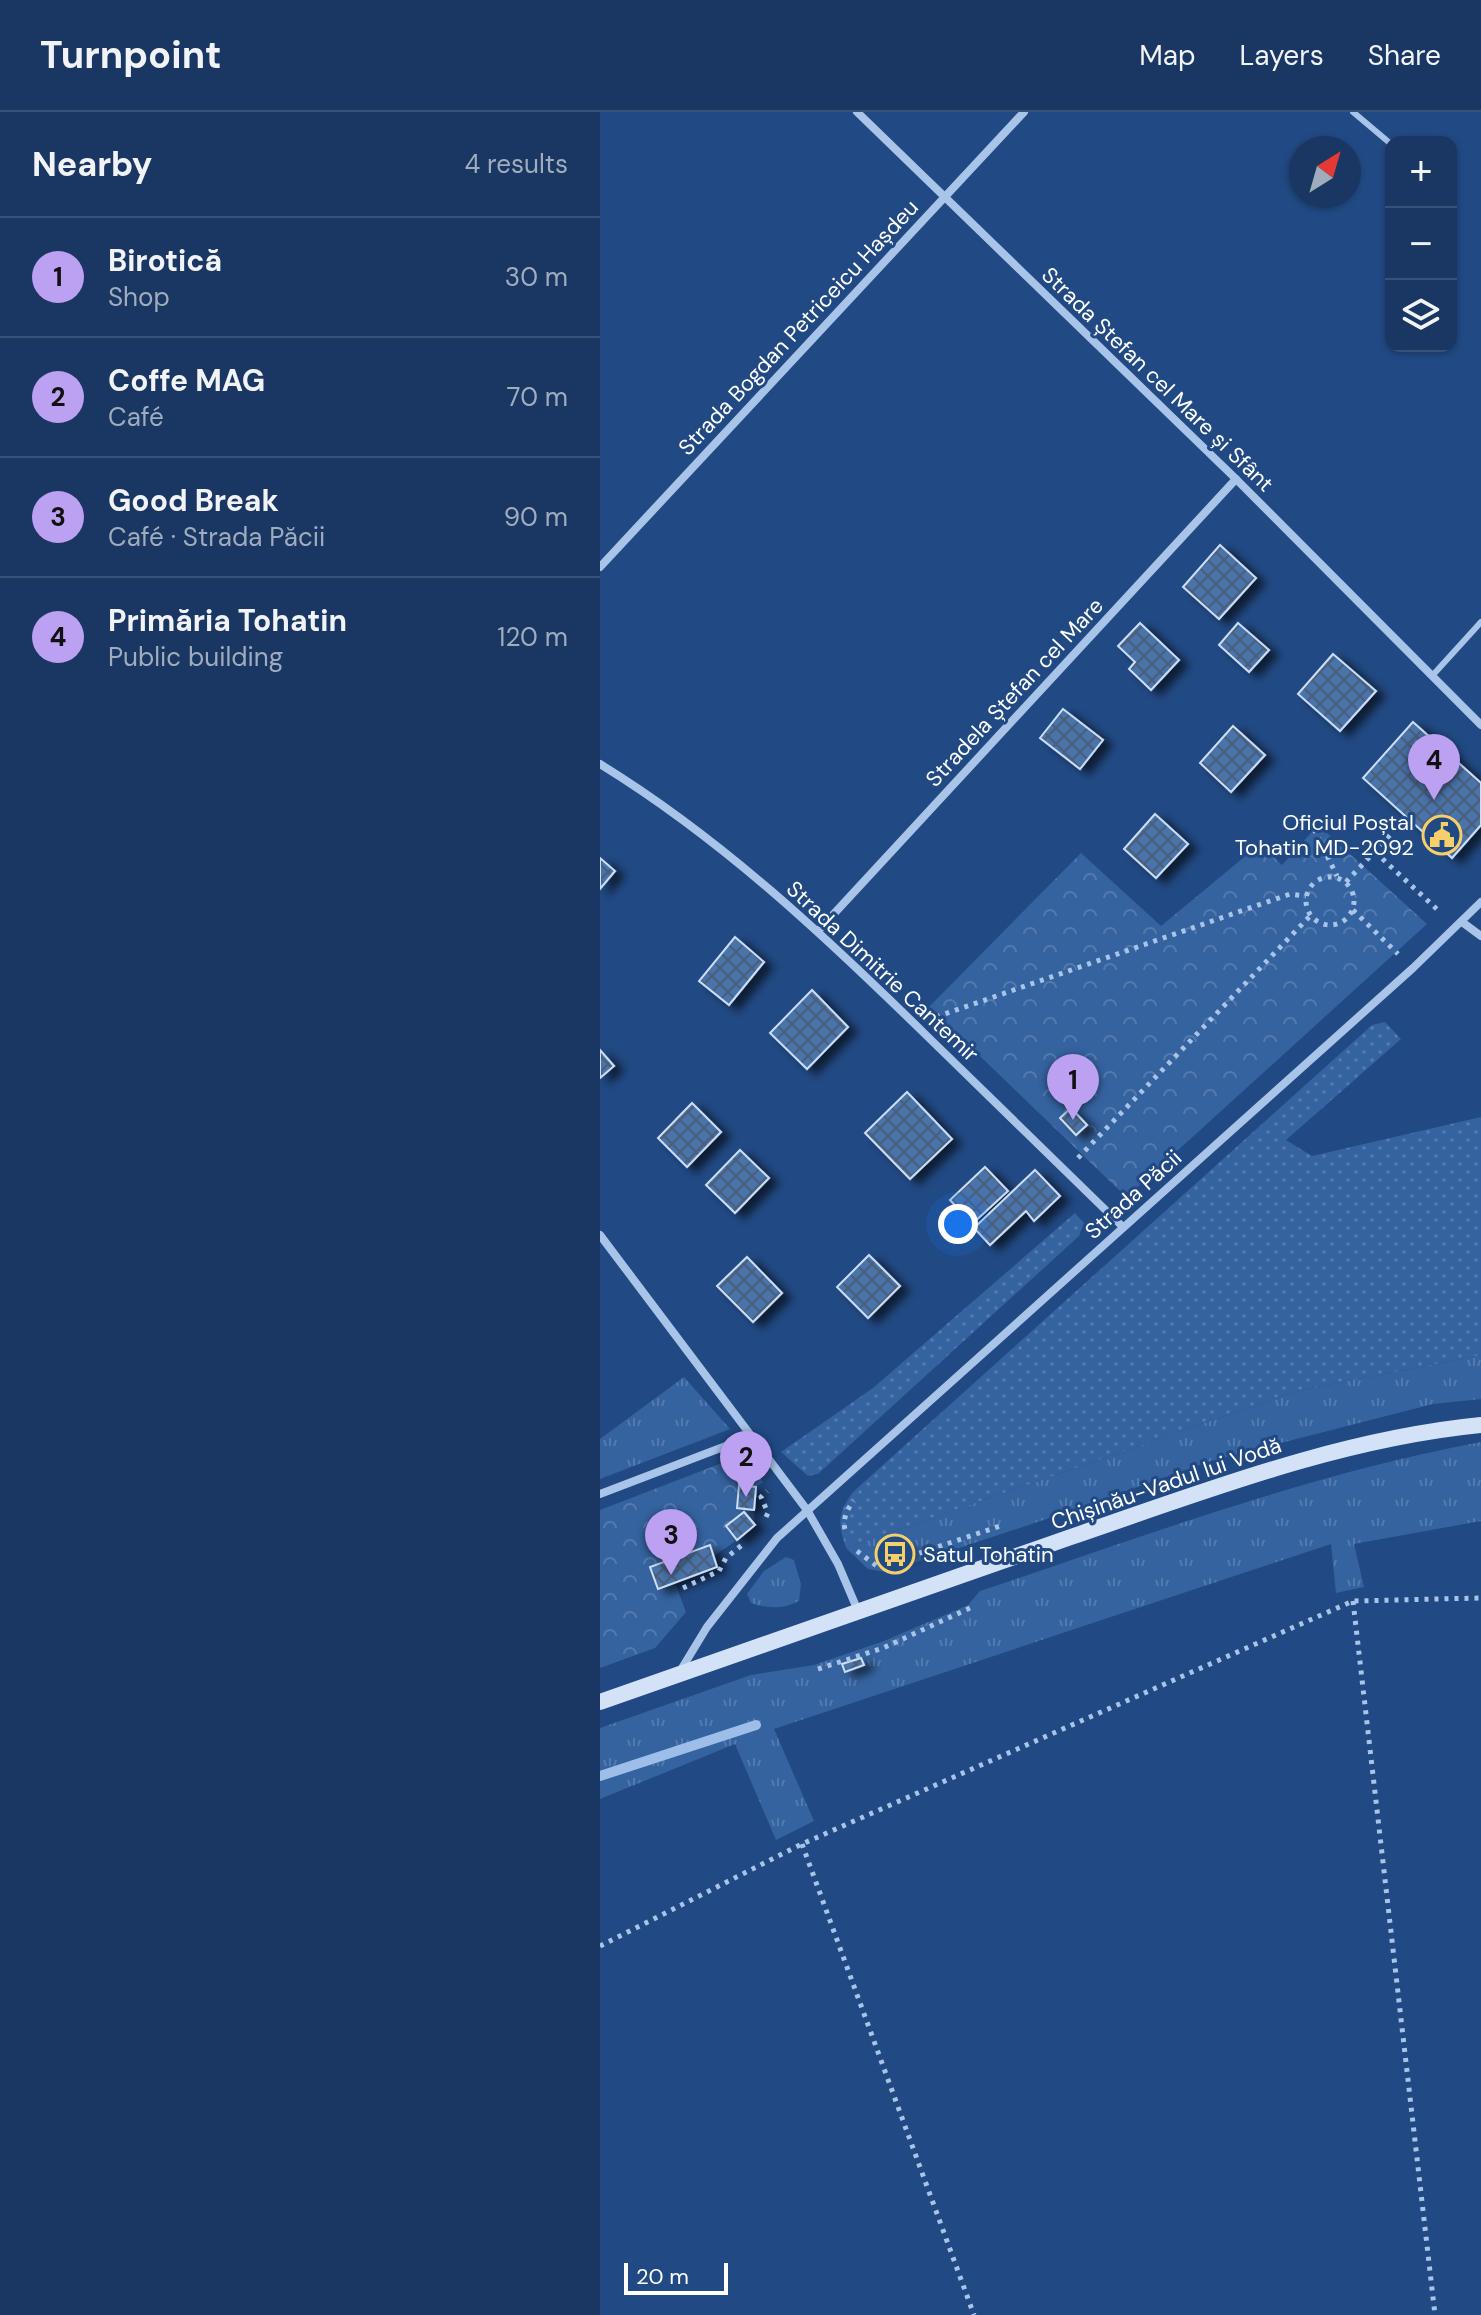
<!DOCTYPE html>
<html lang="en">
<head>
<meta charset="utf-8">
<style>
  :root { --surface:#193762; --page:#26426b; --text:#f1f3f6; --muted:#9facbe; --line:#375177; --accent:#bca0f2 }
  body { margin:0; font-family:"DM Sans",sans-serif; background:var(--page); color:var(--text) }
  .controls { position:absolute; right:24px; top:24px; display:grid; overflow:hidden; border-radius:16px; box-shadow:0 2px 6px #0004 }
  .controls button { width:72px; height:72px; display:grid; place-items:center; padding:0; border:0; border-bottom:2px solid var(--line); background:var(--surface); color:var(--text); font:40px sans-serif }
  .compass { position:absolute; left:689px; top:24px; width:72px; height:72px; border-radius:50%; background:var(--surface); box-shadow:0 2px 6px #0004; rotate:37deg }
  .scale { position:absolute; left:24px; bottom:20px; width:104px; box-sizing:border-box; padding-left:8px; border:4px solid #fff; border-top:0; font-size:22px; line-height:28px; white-space:nowrap; color:#fff; -webkit-text-stroke:6px #214983; paint-order:stroke }
  .you { position:absolute; left:358px; top:1112px; width:28px; height:28px; margin:-20px; border:6px solid #fff; border-radius:50%; background:#1a73e8; box-shadow:0 0 0 12px #1a73e833 }
  .badge { display:grid; place-items:center; width:52px; height:52px; border-radius:50%; background:var(--accent); color:#111; font-size:26px; font-weight:700 }
  .pin { position:absolute; translate:-50% -66px; filter:drop-shadow(0 2px 4px #0008) }
  .pin::after { content:''; position:absolute; top:42px; width:28px; height:24px; background:inherit; clip-path:polygon(0 0,100% 0,50% 100%) }
  .list { margin:0; padding:0; list-style:none }
  h2 { display:flex; justify-content:space-between; align-items:center; height:104px; margin:0; padding:0 32px; font-size:34px }
  h2 small { font-size:26px; font-weight:400; color:var(--muted) }
  .list li { display:grid; grid-template-columns:52px 1fr auto; gap:24px; align-items:center; box-sizing:border-box; height:120px; padding:0 32px; border-top:2px solid var(--line) }
  .list b { display:block; font-size:30px; white-space:nowrap }
  .list p { margin:0; font-size:26px; white-space:nowrap; color:var(--muted) }
  .list em { font-size:26px; font-style:normal; color:var(--muted) }
  .icon { flex:none; width:44px; height:44px; fill:none; stroke:currentColor; stroke-width:2; stroke-linecap:round; stroke-linejoin:round }
  .map { position:relative; flex:none; width:881px; height:2203px; overflow:hidden }
  header { display:flex; align-items:center; gap:48px; box-sizing:border-box; height:112px; padding:0 40px; background:var(--surface); border-bottom:2px solid var(--line) }
  header strong { font-size:38px }
  nav { display:flex; gap:44px; margin-inline-start:auto; font-size:28px }
  main { display:flex }
  aside { flex:1; background:var(--surface) }
  .map>svg:first-child { display:block }
</style>
</head>
<body>
<header>
<strong>Turnpoint</strong>
<nav><a>Map</a><a>Layers</a><a>Share</a></nav>
</header>
<main>
<aside>
<h2>Nearby<small>4 results</small></h2>
<ul class="list">
<li><span class="badge">1</span><div><b>Birotică</b><p>Shop</p></div><em>30 m</em></li>
<li><span class="badge">2</span><div><b>Coffe MAG</b><p>Café</p></div><em>70 m</em></li>
<li><span class="badge">3</span><div><b>Good Break</b><p>Café · Strada Păcii</p></div><em>90 m</em></li>
<li><span class="badge">4</span><div><b>Primăria Tohatin</b><p>Public building</p></div><em>120 m</em></li>
</ul>
</aside>
<div class="map">
<svg width="881" height="2203" viewBox="0 0 881 2203">
  <defs>
    <pattern id="grass-tufts" width="24" height="20" patternUnits="userSpaceOnUse" patternTransform="scale(2)"><rect width="24" height="20" fill="#3563a0"/><path d="M3 7l-1-3M5 7V3M7 7l1-3M15 17l-1-3M17 17v-4M19 17l1-3" fill="none" stroke="#537aae"/></pattern>
    <pattern id="forest-crowns" width="20" height="18" patternUnits="userSpaceOnUse" patternTransform="scale(2)"><rect width="20" height="18" fill="#3563a0"/><path d="M2 6a3 3 0 1 1 6 0M12 15a3 3 0 1 1 6 0" fill="none" stroke="#537aae"/></pattern>
    <pattern id="park-dots" width="8" height="8" patternUnits="userSpaceOnUse" patternTransform="scale(2)"><rect width="8" height="8" fill="#3563a0"/><path d="M2 2h.1M6 6h.1" fill="none" stroke="#537aae" stroke-width="1.8" stroke-linecap="round"/></pattern>
    <pattern id="building-cross-hatch" width="8" height="8" patternUnits="userSpaceOnUse" patternTransform="scale(2)"><rect width="8" height="8" fill="#4a73ab"/><path d="M0 0l8 8M0 8l8-8" fill="none" stroke="#4b5e77"/></pattern>
    <filter id="shadow"><feDropShadow dx="9" dy="5" stdDeviation="4" flood-color="#0009"/></filter>
  </defs>
  <rect width="100%" height="100%" fill="#214983"/>
  <g fill="url(#grass-tufts)">
    <polygon points="881,1243 881,1287 833,1292 611,1349 465,1401 286,1460 268,1457 246,1436 696,1279"/>
    <polygon points="84,1265 130,1317 0,1367 0,1327"/>
    <path d="M881,1330V1409L754,1432L764,1475L736,1481L731,1432L174,1617L214,1709L176,1728L135,1632L0,1687V1616L151,1563L214,1553L284,1529L368,1493L380,1479C545,1424 709,1362 881,1330Z"/>
    <path d="M186,1445L194,1448L201,1472L199,1489C185,1497 167,1497 151,1491L147,1482L164,1459Z"/>
  </g>
  <g fill="url(#forest-crowns)">
    <polygon points="718,713 827,812 532,1080 521,1080 329,895 481,741 561,814 660,732 682,753"/>
    <polygon points="148,1341 163,1370 156,1375 139,1373 137,1395 154,1398 155,1413 144,1401 127,1414 137,1428 75,1471 86,1500 55,1536 0,1556 0,1398"/>
  </g>
  <g fill="url(#park-dots)">
    <path d="M785,910L801,927L686,1028L712,1044L881,1005V1243L696,1279L246,1436C238,1411 237,1402 253,1380L772,913Z"/>
    <polygon points="475,1101 484,1111 479,1124 218,1362 208,1364 181,1340 273,1276"/>
  </g>
  <g fill="none" stroke-linecap="round" stroke-linejoin="round">
    <polyline stroke="#9cbee9" stroke-width="10" points="0,1664 156,1613"/>
  </g>
  <g fill="url(#building-cross-hatch)" stroke="#ccdef6" stroke-width="2" filter="url(#shadow)">
    <polygon points="620,433 656,466 619,507 583,475"/>
    <polygon points="540,511 579,548 551,578 529,557 535,550 518,534"/>
    <polygon points="638,511 669,538 649,560 619,533"/>
    <polygon points="733,542 776,579 740,619 698,582"/>
    <polygon points="463,597 503,628 480,657 440,626"/>
    <polygon points="813,610 881,671 881,713 852,746 763,666"/>
    <polygon points="633,614 665,643 631,680 600,651"/>
    <polygon points="555,702 588,732 556,766 524,737"/>
    <polygon points="0,746 15,759 0,777"/>
    <polygon points="135,825 164,850 129,893 99,869"/>
    <polygon points="212,878 248,915 207,957 170,921"/>
    <polygon points="0,938 14,954 0,966"/>
    <polygon points="307,980 352,1027 310,1067 265,1021"/>
    <polygon points="92,991 121,1020 87,1055 58,1026"/>
    <polygon points="471,996 487,1013 476,1023 460,1006"/>
    <polygon points="140,1038 169,1066 135,1101 106,1073"/>
    <polygon points="385,1055 408,1079 372,1112 350,1088"/>
    <polygon points="435,1058 460,1084 434,1109 426,1099 390,1133 374,1116"/>
    <polygon points="269,1143 300,1174 268,1206 237,1175"/>
    <polygon points="147,1145 182,1181 153,1210 117,1174"/>
    <polygon points="139,1373 156,1375 154,1398 137,1396"/>
    <polygon points="144,1400 155,1413 137,1428 126,1414"/>
    <polygon points="305,1430 308,1440 283,1448 280,1439"/>
    <polygon points="110,1433 117,1455 58,1477 50,1455"/>
    <polygon points="261,1546 264,1553 245,1560 242,1552"/>
  </g>
  <g fill="none" stroke-linecap="round" stroke-linejoin="round">
    <g stroke="#a8c4e8" stroke-width="5" stroke-dasharray="4 6" stroke-linecap="butt">
      <polyline points="714,717 737,764"/>
      <polyline points="775,740 840,800"/>
      <circle cx="730" cy="789" r="24"/>
      <polyline points="746,770 807,705"/>
      <polyline points="753,798 798,842"/>
      <polyline points="336,905 690,782 706,784"/>
      <polyline points="478,1046 710,804"/>
      <polyline points="166,1405 168,1401 161,1385 167,1379"/>
      <path d="M245,1417C242,1408 248,1395 254,1389"/>
      <polyline points="257,1439 278,1455 400,1414"/>
      <polyline points="83,1476 119,1459 126,1446 142,1433"/>
      <polyline points="753,1489 835,2203"/>
      <polyline points="218,1557 283,1536 370,1496"/>
      <polyline points="202,1732 374,2203"/>
      <polyline points="0,1834 202,1732 753,1489 881,1486"/>
    </g>
    <g stroke="#a8c4e8" stroke-width="6">
      <polyline points="753,0 791,32"/>
      <polyline points="832,564 881,510"/>
    </g>
    <g stroke="#a8c4e8" stroke-width="8">
      <polyline points="257,0 636,367 881,613"/>
      <polyline points="0,455 424,0"/>
      <path d="M0,652C122,727 225,824 327,924C392,988 458,1051 523,1115"/>
      <polyline points="862,810 881,824"/>
      <polyline points="218,819 636,367"/>
      <polyline points="0,1123 207,1398 238,1452 258,1499"/>
      <polyline points="0,1382 152,1324"/>
      <polyline points="79,1561 107,1515 177,1426 813,856 881,790"/>
    </g>
    <path stroke="#d3e2f7" stroke-width="16" d="M0,1590C156,1535 312,1481 468,1426C603,1380 738,1327 881,1313"/>
  </g>
  <defs>
    <g id="civic-ring" transform="scale(2)"><circle r="9.5" fill="#214983" stroke="#f5d06a" stroke-width="1.5"/><path d="M-.6-6.5H3V-4.5H.6V-3L4-1V1h2V6H-6V1h2V-1L-.6-3ZM-1.2 2.5V6h2.4V2.5Z" fill="#f5d06a"/></g>
    <g id="bus-ring" transform="scale(2)"><circle r="9.5" fill="#214983" stroke="#f5d06a" stroke-width="1.5"/><path d="M-5-6H5V4H4V6H2V4H-2V6H-4V4H-5ZM-3.5-4V0h7V-4ZM-3.5 1.2v1.5H-2V1.2ZM2 1.2v1.5H3.5V1.2Z" fill="#f5d06a"/></g>
  </defs>
  <g fill-rule="evenodd">
    <use href="#civic-ring" x="842" y="723"/>
    <use href="#bus-ring" x="295" y="1442"/>
  </g>
  <g text-anchor="middle" stroke-width="6" stroke-linejoin="round" paint-order="stroke">
    <g font-size="22" fill="#fff" stroke="#214983">
      <text transform="translate(198 215) rotate(-47)" y="8">Strada Bogdan Petriceicu Hașdeu</text>
      <text transform="translate(558 267) rotate(44)" y="8">Strada Ștefan cel Mare și Sfânt</text>
      <text transform="translate(414 580) rotate(-47)" y="8">Stradela Ștefan cel Mare</text>
      <text transform="translate(283 859) rotate(43)" y="8">Strada Dimitrie Cantemir</text>
      <text transform="translate(533 1082) rotate(-42)" y="8">Strada Păcii</text>
      <text transform="translate(566 1371) rotate(-19)" y="8">Chișinău-Vadul lui Vodă</text>
    </g>
    <g font-size="22" fill="#fff" stroke="#214983" text-anchor="end">
      <text x="814" y="718">Oficiul Poștal<tspan x="814" dy="25">Tohatin MD-2092</tspan></text>
      <text x="323" y="1450" text-anchor="start">Satul Tohatin</text>
    </g>
  </g>
</svg>
<div class="controls">
<button>+</button>
<button>−</button>
<button><svg class="icon" aria-label="layers" viewBox="0 0 24 24"><path d="M12 4l9 5-9 5-9-5zM3 14l9 5 9-5"/></svg></button>
</div>
<svg class="compass" viewBox="-18 -18 36 36"><path d="M0-13l5 13h-10z" fill="#e53935"/><path d="M0 13l5-13h-10z" fill="#9facbe"/></svg>
<div class="scale">20 m</div>
<div class="you"></div>
<div class="pin badge" style="left:473px;top:1008px">1</div>
<div class="pin badge" style="left:146px;top:1385px">2</div>
<div class="pin badge" style="left:71px;top:1463px">3</div>
<div class="pin badge" style="left:834px;top:688px">4</div>
</div>
</main>
</body>
</html>
